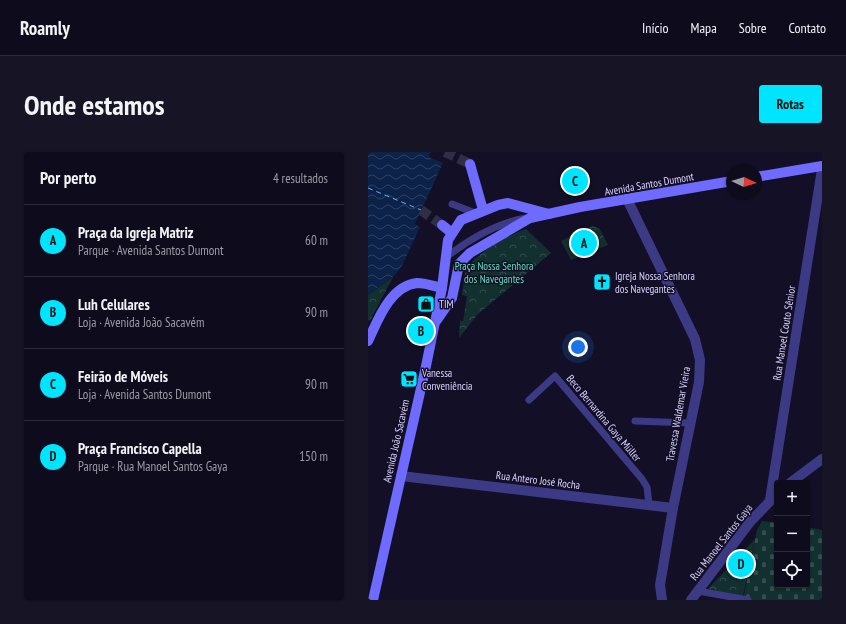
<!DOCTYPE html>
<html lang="pt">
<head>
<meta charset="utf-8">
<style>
  :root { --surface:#0e0b1c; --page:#171425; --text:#f1f3f6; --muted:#9b9ba3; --line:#2e2b3b; --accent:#00e5ff }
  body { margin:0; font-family:"PT Sans Narrow",sans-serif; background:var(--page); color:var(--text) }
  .controls { position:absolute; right:12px; bottom:12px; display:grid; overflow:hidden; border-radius:4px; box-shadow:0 1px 3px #0004 }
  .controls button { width:36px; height:36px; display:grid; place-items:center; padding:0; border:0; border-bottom:1px solid var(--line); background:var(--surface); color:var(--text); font:20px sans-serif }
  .compass { position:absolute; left:358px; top:12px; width:36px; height:36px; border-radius:50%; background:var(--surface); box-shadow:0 1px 3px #0004; rotate:94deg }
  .you { position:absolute; left:210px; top:195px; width:14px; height:14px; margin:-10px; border:3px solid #fff; border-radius:50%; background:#1a73e8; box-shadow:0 0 0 6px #1a73e833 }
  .badge { display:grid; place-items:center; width:26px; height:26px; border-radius:50%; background:var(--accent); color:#111; font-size:13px; font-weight:700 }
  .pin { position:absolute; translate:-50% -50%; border:2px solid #fff; box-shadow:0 1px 4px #0006 }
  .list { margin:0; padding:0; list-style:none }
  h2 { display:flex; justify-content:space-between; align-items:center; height:52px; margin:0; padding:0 16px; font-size:17px }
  h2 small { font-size:13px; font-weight:400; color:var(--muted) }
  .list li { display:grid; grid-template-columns:26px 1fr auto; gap:12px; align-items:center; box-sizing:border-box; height:72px; padding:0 16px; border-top:1px solid var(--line) }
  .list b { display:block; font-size:15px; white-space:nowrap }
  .list p { margin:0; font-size:13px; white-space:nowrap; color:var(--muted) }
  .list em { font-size:13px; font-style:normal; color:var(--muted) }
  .icon { flex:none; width:22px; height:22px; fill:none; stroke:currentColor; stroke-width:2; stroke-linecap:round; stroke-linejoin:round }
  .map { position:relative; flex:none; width:454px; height:448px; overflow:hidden; border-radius:4px }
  header { display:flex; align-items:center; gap:24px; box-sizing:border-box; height:56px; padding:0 20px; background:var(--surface); border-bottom:1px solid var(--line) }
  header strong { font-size:19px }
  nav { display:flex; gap:22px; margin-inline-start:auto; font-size:14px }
  .intro { display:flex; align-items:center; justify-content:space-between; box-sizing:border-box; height:96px; padding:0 24px }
  h1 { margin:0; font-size:28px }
  .button { padding:10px 18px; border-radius:4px; background:var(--accent); color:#111; font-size:14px; font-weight:700 }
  main { display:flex; gap:24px; padding:0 24px }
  aside { flex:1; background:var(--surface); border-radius:4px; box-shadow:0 1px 3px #0004 }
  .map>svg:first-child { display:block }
</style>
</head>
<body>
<header>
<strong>Roamly</strong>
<nav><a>Início</a><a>Mapa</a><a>Sobre</a><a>Contato</a></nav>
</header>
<div class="intro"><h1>Onde estamos</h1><a class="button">Rotas</a></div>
<main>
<aside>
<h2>Por perto<small>4 resultados</small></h2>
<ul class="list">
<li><span class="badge">A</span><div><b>Praça da Igreja Matriz</b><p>Parque · Avenida Santos Dumont</p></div><em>60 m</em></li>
<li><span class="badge">B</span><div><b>Luh Celulares</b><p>Loja · Avenida João Sacavém</p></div><em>90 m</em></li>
<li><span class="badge">C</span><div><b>Feirão de Móveis</b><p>Loja · Avenida Santos Dumont</p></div><em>90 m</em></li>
<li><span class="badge">D</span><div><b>Praça Francisco Capella</b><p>Parque · Rua Manoel Santos Gaya</p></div><em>150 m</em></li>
</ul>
</aside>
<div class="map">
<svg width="454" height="448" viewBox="0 0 454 448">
  <defs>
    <pattern id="forest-crowns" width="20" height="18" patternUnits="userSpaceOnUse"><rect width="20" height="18" fill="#12302f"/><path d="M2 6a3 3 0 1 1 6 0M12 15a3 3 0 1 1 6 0" fill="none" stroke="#344d4e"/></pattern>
    <pattern id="cemetery-stones" width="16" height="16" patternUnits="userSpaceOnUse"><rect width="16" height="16" fill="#12302f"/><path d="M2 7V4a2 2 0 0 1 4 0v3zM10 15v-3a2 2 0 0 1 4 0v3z" fill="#344d4e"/></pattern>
    <pattern id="water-waves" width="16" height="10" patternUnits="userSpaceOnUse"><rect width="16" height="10" fill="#0c2248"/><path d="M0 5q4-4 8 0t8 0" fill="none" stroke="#2f4163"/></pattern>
  </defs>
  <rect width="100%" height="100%" fill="#130f26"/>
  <g fill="url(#forest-crowns)">
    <polygon points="224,74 231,76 240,93 203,108 193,89"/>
    <path d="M158,77L183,101L109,163L91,186L92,169H95L99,144L94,143C96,135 95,126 98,119C104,103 142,82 158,77Z"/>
    <polygon points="25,125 3,167 0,169 0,143"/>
    <polygon points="387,387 375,444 340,437"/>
  </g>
  <polygon fill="url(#cemetery-stones)" points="394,369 409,371 409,433 439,433 439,375 454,378 454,448 375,448 389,378"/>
  <polygon fill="url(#water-waves)" points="0,0 63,0 61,5 75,11 47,72 52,75 34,114 25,125 0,143"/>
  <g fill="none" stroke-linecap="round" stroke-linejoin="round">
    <polyline stroke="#62b6ff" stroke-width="1" stroke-dasharray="5 4" stroke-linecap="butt" points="0,36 53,58"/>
    <g stroke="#312d47" stroke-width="10" stroke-dasharray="10 5" stroke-linecap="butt">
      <polyline points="77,0 102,12"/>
      <polyline points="53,58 74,73"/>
    </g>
    <g stroke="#3d3a85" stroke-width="7">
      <polyline points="84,52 107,61"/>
      <path d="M77,106C100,88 129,71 158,66"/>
      <polyline points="161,248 187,224 274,327 279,335 281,353"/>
      <polyline points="267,269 322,271"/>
      <polyline points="330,439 380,448"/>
    </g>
    <g stroke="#3d3a85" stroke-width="10">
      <polyline points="259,47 327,187 332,208 331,230 305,356 292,433 294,448"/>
      <polyline points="33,324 305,356"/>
      <polyline points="422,331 454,307"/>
      <polyline points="402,348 454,17"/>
      <polyline points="323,448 382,370 406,345"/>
    </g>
    <g stroke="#6f6bff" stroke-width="10">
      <polyline points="102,12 115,58"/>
      <polyline points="388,25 454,14"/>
      <polyline points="74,73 84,81"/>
      <polyline points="69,168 84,146 91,112 102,101 162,66 212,55 364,29"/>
      <path d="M0,189C10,168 22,134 49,131C57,131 66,134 74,136"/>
      <polyline points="5,448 58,214 74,136 80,88 93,68 130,53 140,51 181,62"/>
    </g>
  </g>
  <defs>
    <g id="church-square" transform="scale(0.9)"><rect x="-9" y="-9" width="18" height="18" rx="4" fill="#00e5ff" stroke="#130f26"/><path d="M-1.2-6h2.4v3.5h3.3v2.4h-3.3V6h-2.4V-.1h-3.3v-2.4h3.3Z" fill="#111"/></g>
    <g id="shop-square" transform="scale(0.9)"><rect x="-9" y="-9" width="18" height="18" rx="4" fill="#00e5ff" stroke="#130f26"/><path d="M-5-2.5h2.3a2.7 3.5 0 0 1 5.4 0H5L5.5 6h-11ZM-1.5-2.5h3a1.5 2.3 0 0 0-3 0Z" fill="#111"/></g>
    <g id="supermarket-square" transform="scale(0.9)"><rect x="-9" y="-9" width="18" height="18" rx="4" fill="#00e5ff" stroke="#130f26"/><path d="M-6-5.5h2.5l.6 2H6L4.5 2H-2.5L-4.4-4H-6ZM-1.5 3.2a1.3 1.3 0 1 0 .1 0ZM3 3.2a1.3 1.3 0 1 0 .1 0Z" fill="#111"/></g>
  </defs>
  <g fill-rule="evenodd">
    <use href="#church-square" x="234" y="130"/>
    <use href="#shop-square" x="58" y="152"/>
    <use href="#supermarket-square" x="41" y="227"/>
  </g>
  <g text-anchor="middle" stroke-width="3" stroke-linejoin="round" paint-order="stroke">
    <g font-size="11" fill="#d9d4ff" stroke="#130f26">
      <text transform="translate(281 32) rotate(-10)" y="4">Avenida Santos Dumont</text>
      <text transform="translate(416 181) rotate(-81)" y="4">Rua Manoel Couto Sênior</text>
      <text transform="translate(310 262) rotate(-80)" y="4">Travessa Waldemar Vieira</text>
      <text transform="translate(236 266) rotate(50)" y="4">Beco Bernardina Gaya Müller</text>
      <text transform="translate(28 289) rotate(-77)" y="4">Avenida João Sacavém</text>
      <text transform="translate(170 328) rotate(7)" y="4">Rua Antero José Rocha</text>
      <text transform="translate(353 390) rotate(-52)" y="4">Rua Manoel Santos Gaya</text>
    </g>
    <g font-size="11" fill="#5fe0c0" stroke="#130f26">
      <text x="126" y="118">Praça Nossa Senhora<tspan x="126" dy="13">dos Navegantes</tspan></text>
    </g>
    <g font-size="11" fill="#d9d4ff" stroke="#130f26" text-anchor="start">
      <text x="247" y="128">Igreja Nossa Senhora<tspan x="247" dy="13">dos Navegantes</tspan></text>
      <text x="71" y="156">TIM</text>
      <text x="54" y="225">Vanessa<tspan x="54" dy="13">Conveniência</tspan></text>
    </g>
  </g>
</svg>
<div class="controls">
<button>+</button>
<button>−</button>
<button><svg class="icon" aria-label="locate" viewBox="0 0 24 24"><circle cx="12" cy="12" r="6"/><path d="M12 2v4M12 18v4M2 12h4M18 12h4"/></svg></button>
</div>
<svg class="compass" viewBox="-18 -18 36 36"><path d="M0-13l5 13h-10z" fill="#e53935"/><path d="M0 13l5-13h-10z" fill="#9b9ba3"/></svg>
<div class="you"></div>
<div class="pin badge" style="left:216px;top:91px">A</div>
<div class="pin badge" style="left:53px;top:179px">B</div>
<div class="pin badge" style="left:207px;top:29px">C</div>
<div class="pin badge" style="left:373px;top:412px">D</div>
</div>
</main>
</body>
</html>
